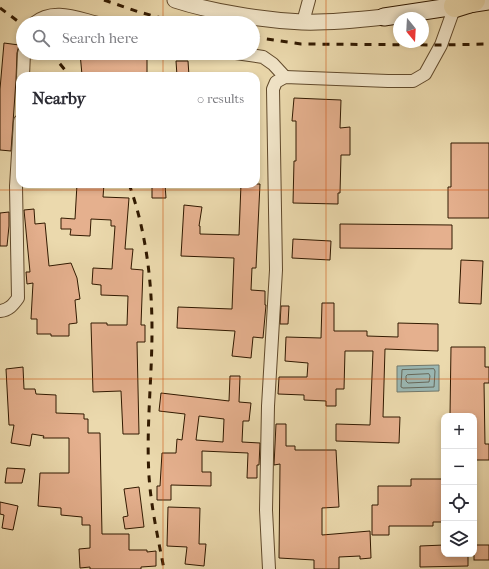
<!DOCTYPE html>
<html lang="en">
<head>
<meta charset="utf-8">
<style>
  :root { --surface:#fff; --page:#f7f7f7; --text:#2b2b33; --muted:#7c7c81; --line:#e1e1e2 }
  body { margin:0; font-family:"IM FELL French Canon",serif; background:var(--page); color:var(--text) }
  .controls { position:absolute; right:12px; bottom:12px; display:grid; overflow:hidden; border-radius:8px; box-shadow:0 2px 6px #0003 }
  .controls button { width:36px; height:36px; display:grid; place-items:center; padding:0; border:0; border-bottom:1px solid var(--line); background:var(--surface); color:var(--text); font:20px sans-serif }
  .compass { position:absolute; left:393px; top:12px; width:36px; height:36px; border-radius:50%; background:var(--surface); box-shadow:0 2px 6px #0003; rotate:162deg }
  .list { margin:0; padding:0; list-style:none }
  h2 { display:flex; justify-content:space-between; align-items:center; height:52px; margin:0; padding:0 16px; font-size:17px }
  h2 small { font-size:13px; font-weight:400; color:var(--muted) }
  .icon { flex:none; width:22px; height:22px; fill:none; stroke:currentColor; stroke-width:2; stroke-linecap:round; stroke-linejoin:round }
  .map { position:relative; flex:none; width:489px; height:569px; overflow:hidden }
  .search { position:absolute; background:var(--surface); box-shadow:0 2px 6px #0003; left:16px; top:16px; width:244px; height:44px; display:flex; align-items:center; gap:10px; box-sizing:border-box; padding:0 14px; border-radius:22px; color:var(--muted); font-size:15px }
  .panel { position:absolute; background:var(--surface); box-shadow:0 2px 6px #0003; left:16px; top:72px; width:244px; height:116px; border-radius:12px }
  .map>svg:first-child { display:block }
</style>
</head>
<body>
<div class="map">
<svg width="489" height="569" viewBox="0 0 489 569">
  <rect width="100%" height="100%" fill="#ebd9ad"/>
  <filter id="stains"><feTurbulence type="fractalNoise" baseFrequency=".005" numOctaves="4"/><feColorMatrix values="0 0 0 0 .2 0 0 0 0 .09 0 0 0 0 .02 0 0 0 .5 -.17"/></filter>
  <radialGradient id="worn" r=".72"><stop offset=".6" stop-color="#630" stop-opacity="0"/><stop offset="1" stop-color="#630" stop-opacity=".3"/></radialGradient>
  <polygon fill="#9bb8b4" stroke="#71786c" points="439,365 439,391 397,392 397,366"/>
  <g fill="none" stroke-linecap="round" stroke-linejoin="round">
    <g stroke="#66685a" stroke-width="1">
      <polygon points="434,369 435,371 434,387 403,388 401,387 402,370"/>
      <polygon points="429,374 430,376 429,382 408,383 406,381 406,376 407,375"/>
    </g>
  </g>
  <g fill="#e5b08e" stroke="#311900" fill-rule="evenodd">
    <polygon points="4,43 19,45 17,53 16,80 11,151 0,150 0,89"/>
    <polygon points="80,53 92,53 92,55 121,54 121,53 147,54 147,74 110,74 82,75"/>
    <polygon points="176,61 188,61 189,76 177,76"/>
    <polygon points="294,98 341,100 340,128 350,127 350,155 341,155 340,193 338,193 338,204 293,203 294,161 296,161 296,121 292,121"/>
    <polygon points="451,143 489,143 489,218 448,218 448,187 451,187"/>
    <polygon points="77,184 104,184 103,197 129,198 125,249 133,249 131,269 143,270 141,325 145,325 145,342 137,342 139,434 123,434 121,391 93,392 91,323 107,323 107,325 127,325 128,296 101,295 101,285 92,284 93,268 112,269 115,226 111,226 111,220 91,219 90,236 70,235 71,229 61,229 61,218 75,219"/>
    <polygon points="152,184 165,184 166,198 152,198"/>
    <polygon points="241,184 260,184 256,268 252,268 251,290 265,291 265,305 266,305 263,338 253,337 251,358 232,356 235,331 177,328 178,307 232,309 234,258 181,256 184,205 202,207 199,226 200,226 200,234 239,235"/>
    <polygon points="34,209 35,224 45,223 49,266 71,263 77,278 80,299 75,300 77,323 69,324 69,336 51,336 51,334 37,334 37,319 31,319 33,283 27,284 26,272 30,272 24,210"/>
    <polygon points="9,212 9,226 7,246 0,246 0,213"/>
    <polygon points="340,224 452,225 452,249 340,248"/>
    <polygon points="293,239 331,241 330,260 292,258"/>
    <polygon points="461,260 483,261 481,304 459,303"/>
    <polygon points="322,303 334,303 334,331 367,331 367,336 398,337 398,323 438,324 438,351 385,349 383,417 400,417 399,443 336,441 336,424 370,425 373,351 345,351 344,389 336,389 336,406 326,406 326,401 304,400 304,395 278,394 279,377 307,377 308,363 285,361 286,337 321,338"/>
    <polygon points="281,306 289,306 288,324 280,324"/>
    <polygon points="451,347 485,347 485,367 489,367 489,383 484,383 485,444 489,444 489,460 474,460 474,416 450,415"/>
    <polygon points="23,367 24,389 35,389 36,394 56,395 56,413 84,414 84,419 88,419 88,433 100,433 102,534 129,534 129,550 147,550 147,552 156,551 156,566 141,567 141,569 90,569 90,567 80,568 79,549 90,548 90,525 82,525 82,517 61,515 61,508 38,506 40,473 69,473 69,438 43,438 44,436 32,434 30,446 11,443 14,425 9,425 6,369"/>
    <path d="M230,376H240L239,402L251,403L249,421H243L242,442L260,443L259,465H257V478H247L248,453L202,451V472H211V486L171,485V500H157V486H160L162,453H176L177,439L182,440L185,414L159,411L161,393L229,401ZM199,416L224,419L223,442L196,440Z"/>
    <polygon points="276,424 286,424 286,446 295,446 295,450 336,450 339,507 322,508 322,535 370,531 371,558 360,559 360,556 339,557 339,569 314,569 314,560 279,558 280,464 274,465"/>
    <polygon points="7,468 25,469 22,483 5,483"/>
    <polygon points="411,479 444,479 444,522 433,522 433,526 389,526 389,535 372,535 372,505 378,505 378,486 411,486"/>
    <polygon points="139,487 144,527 125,529 123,517 128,516 124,489"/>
    <polygon points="0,502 18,506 13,530 2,528 4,515 0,514"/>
    <polygon points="168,507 200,508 199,544 206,544 204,566 185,564 187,547 167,546"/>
    <polygon points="444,545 444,554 468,554 468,566 420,567 420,546"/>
    <rect x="474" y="545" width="15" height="15"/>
  </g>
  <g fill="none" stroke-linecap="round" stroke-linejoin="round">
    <g stroke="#60492b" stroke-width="14">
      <g id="minor">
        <polyline points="303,22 309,0"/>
        <path d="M34,23C53,7 77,18 98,23"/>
        <polyline points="236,53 263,57 273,64 285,77"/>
        <polyline points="23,76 24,53"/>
        <path d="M0,311C9,310 13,305 18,298L16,186L20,121"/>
        <polyline points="269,569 266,510 268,406 276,270 273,89 276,82 285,77 388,81 413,81 425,74 441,45 455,6"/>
      </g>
    </g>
    <g stroke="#60492b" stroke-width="17">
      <path id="tertiary" d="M175,0C212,12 262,20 302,22C329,23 357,20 384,17"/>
    </g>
    <g stroke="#311900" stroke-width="19">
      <polyline id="secondary" points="384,17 489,1"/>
    </g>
    <g stroke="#311900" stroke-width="24">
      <polyline id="motorway" points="455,6 474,0"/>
    </g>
    <use href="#minor" stroke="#f2e6ca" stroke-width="12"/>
    <use href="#tertiary" stroke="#f2e6ca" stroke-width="15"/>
    <use href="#secondary" stroke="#f2e6ca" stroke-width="17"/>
    <use href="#motorway" stroke="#ebd9ad" stroke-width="22"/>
    <g stroke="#311900" stroke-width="3" stroke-dasharray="7 7" stroke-linecap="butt">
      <polyline points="104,0 139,12 180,23"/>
      <polyline points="0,8 23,25"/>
      <polyline points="253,37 301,44 441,45 489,44"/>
      <polyline points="51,53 70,76"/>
      <path d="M129,184C146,231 152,281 152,330C152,379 146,428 149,476C151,507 158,538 164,569"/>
    </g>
  </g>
  <path fill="none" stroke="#cd4f0a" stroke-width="1" stroke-opacity="0.55" d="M163,0V23M326,0V569M163,53V76M163,184V569M0,190H489M0,379H489"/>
  <rect width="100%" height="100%" filter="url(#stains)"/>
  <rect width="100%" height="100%" fill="url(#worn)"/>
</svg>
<div class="controls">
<button>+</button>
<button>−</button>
<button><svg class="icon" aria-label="locate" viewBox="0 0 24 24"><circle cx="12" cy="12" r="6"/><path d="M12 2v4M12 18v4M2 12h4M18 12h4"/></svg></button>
<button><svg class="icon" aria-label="layers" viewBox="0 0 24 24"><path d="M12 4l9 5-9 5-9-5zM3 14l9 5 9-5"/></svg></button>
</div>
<svg class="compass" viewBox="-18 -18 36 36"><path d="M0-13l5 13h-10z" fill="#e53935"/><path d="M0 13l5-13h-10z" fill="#7c7c81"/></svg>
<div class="search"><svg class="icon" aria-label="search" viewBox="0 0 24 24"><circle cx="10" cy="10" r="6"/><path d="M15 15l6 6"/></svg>Search here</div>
<section class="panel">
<h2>Nearby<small>0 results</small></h2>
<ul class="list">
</ul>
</section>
</div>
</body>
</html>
